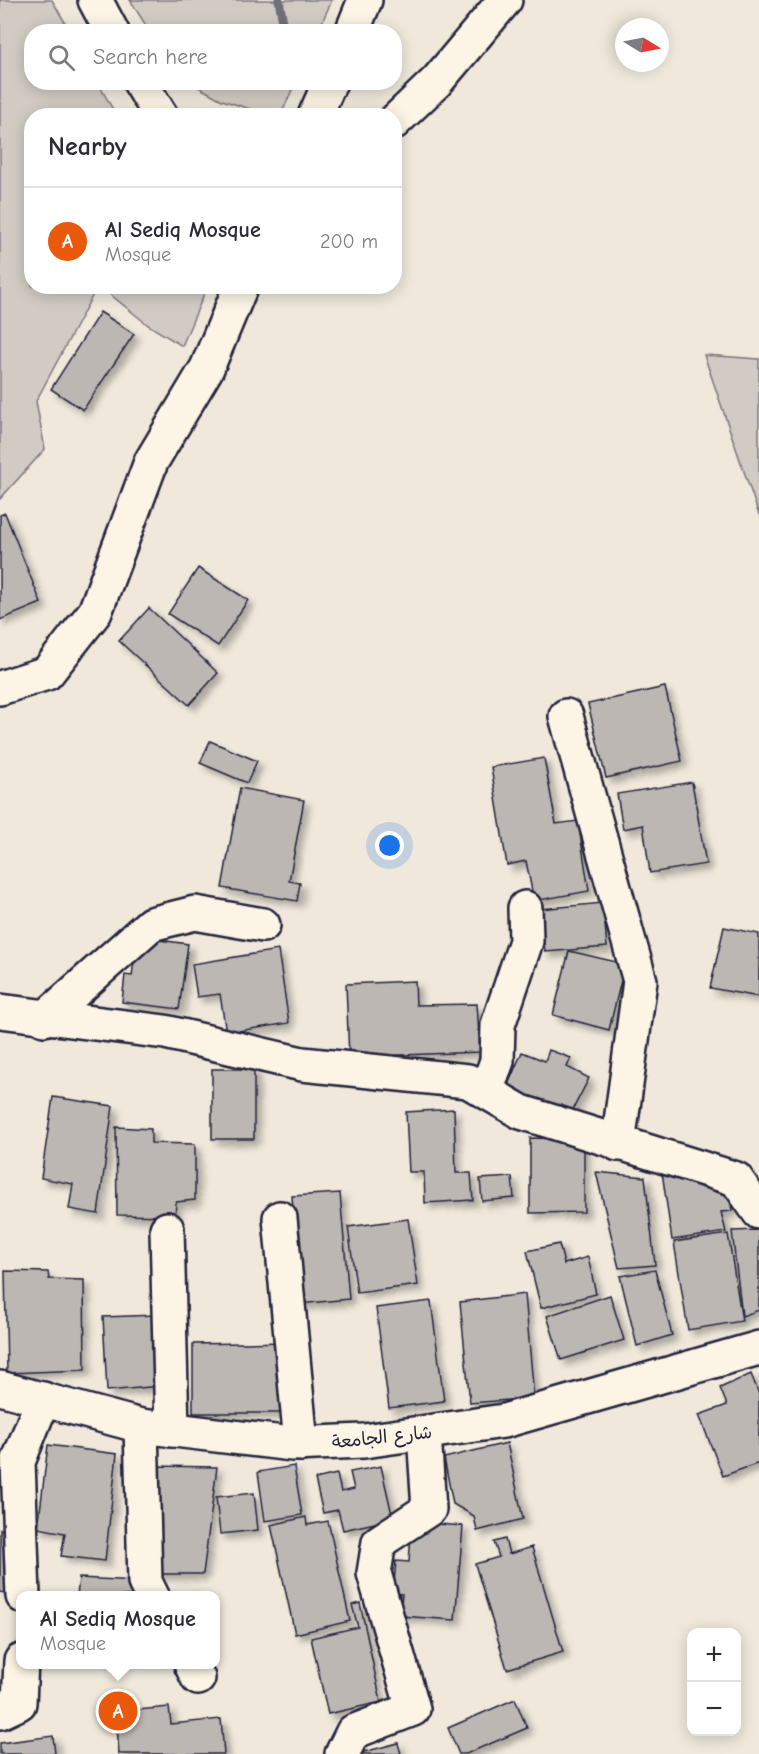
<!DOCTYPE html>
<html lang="en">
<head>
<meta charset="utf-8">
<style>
  :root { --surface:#fff; --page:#f2f2f3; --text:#2b2b33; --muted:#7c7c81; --line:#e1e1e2; --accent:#ea580c }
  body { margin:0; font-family:"Comic Neue","Playpen Sans Arabic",sans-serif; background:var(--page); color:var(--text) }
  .controls { position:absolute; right:18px; bottom:18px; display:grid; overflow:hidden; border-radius:12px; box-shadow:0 3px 15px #0003 }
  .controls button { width:54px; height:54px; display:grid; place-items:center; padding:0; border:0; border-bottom:2px solid var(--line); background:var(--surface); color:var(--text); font:30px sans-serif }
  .compass { position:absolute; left:615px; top:18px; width:54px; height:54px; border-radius:50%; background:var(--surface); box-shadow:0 3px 15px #0003; rotate:100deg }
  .you { position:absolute; left:390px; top:846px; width:21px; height:21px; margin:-15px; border:4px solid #fff; border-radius:50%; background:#1a73e8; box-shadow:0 0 0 9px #1a73e833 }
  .badge { display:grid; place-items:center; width:39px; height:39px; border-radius:50%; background:var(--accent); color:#fff; font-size:20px; font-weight:700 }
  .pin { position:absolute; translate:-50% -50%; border:3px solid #fff; box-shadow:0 2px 6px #0006 }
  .popup { position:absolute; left:16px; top:1591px; width:204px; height:78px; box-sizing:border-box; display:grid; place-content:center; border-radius:12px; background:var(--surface); filter:drop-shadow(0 2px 4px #0005); font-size:20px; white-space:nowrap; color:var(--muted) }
  .popup b { font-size:22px; color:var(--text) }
  .popup::after { content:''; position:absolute; left:50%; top:100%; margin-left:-12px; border:12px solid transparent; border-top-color:var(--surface) }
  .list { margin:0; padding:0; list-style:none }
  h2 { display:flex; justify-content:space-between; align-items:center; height:78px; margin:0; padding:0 24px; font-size:26px }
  h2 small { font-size:20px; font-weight:400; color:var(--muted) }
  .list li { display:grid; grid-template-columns:39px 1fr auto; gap:18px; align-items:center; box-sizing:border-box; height:108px; padding:0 24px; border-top:2px solid var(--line) }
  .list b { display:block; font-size:22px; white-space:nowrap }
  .list p { margin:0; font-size:20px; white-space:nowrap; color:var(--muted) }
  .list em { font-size:20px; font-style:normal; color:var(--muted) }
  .icon { flex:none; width:33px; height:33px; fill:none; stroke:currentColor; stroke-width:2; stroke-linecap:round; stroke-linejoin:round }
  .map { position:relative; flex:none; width:759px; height:1754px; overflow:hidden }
  .search { position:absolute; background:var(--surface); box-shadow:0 3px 15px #0003; left:24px; top:24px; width:378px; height:66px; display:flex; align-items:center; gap:15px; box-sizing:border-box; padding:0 21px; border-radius:24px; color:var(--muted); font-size:22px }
  .panel { position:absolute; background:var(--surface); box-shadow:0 3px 15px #0003; left:24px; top:108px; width:378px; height:186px; border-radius:24px }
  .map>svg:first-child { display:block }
</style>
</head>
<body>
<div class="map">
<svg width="759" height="1754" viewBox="0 0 759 1754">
  <defs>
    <filter id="shadow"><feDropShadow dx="5.5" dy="5.5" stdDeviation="3" flood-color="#0004"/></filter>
  </defs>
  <rect width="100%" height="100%" fill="#efe8db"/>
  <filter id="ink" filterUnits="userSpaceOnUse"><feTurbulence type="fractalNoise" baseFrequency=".0167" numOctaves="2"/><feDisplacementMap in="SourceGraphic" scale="12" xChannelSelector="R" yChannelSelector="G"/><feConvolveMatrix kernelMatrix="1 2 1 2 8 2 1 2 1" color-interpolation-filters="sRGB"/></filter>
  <g filter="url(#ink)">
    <g fill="#d1cbc3" stroke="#7a767f" stroke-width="1.5">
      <polygon points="0,0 52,0 70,31 32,32 32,82 98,83 116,115 32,116 32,286 97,287 36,401 45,449 0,499"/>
      <polygon points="130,0 332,0 318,31 150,32"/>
      <polygon points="191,83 295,82 295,83 281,115 272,116 222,100"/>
      <polygon points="101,287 207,287 182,346 148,325"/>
      <polygon points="704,355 759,359 759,515"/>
    </g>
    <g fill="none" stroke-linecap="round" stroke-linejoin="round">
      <polyline stroke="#716f79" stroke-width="9" points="279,0 282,17 279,32"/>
    </g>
    <g fill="#bcb7b3" stroke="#22223b" stroke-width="1.5" filter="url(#shadow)">
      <polygon points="100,312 134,334 83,410 51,389"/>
      <polygon points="5,513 41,603 0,620 0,515"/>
      <polygon points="198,568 248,600 218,646 168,614"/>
      <polygon points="149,608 218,673 189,705 119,641"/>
      <polygon points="665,687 682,761 606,778 588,704"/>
      <polygon points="210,741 257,761 247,783 200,763"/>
      <polygon points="544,758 556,824 578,821 589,891 534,901 526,861 507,865 491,767"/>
      <polygon points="692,782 706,864 650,873 643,825 623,829 617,794"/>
      <polygon points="240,788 304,800 289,881 300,883 297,901 222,888"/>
      <polygon points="603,903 607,947 545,952 540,909"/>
      <polygon points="724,927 759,934 759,997 710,988"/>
      <polygon points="137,937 188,944 179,1009 122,1002 125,975 132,976"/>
      <polygon points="278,950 289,1023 226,1033 220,994 197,997 192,964"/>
      <polygon points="569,951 625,964 609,1030 553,1015"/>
      <polygon points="415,981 416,1005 477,1004 480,1052 349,1057 346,984"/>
      <polygon points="549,1050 571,1058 567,1067 589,1078 570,1115 507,1087 522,1052 545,1061"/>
      <rect x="212" y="1069" width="42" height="70"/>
      <polygon points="53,1097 113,1106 98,1214 69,1209 73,1184 41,1178"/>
      <polygon points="454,1109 456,1173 471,1173 473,1200 425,1203 424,1172 409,1172 406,1112"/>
      <polygon points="116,1127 151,1129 151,1143 195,1144 195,1200 176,1202 175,1216 117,1215"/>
      <polygon points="530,1138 584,1139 584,1212 530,1213"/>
      <polygon points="596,1172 645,1177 655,1265 619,1268"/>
      <polygon points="662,1172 727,1180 732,1211 721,1212 726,1232 672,1240"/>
      <polygon points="512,1177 514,1198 482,1201 480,1179"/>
      <polygon points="340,1193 349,1299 299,1304 292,1196"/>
      <polygon points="408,1219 418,1285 357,1293 348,1227"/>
      <polygon points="759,1230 759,1310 742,1316 732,1231"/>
      <polygon points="728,1234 742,1321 688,1330 674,1242"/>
      <polygon points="559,1244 564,1264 588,1257 596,1294 541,1308 527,1251"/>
      <polygon points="655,1270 672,1335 637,1346 620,1276"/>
      <polygon points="5,1271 48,1272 49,1279 84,1280 85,1370 7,1373"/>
      <polygon points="525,1294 534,1398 470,1403 460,1302"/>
      <polygon points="610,1295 624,1340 561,1360 547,1316"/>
      <polygon points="431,1301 444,1401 389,1408 376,1308"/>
      <polygon points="156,1315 160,1386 107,1391 103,1317"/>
      <polygon points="287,1342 287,1413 193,1413 193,1344"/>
      <polygon points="751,1374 759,1394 759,1463 723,1476 699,1415 727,1405 720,1388"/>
      <polygon points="507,1443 523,1519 477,1531 474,1516 453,1504 444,1458"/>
      <polygon points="48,1445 117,1454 105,1561 61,1556 65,1533 38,1528"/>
      <polygon points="152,1466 217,1467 203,1574 154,1574"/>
      <polygon points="294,1466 302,1515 265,1521 258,1472"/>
      <polygon points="381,1466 393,1519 343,1530 338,1510 323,1513 315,1479 337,1474 341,1492 354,1489 350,1472"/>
      <polygon points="254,1493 258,1530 220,1534 216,1497"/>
      <polygon points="306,1517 307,1525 328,1521 350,1621 295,1634 271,1525"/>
      <polygon points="412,1522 463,1526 455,1620 400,1616 402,1594 383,1592 384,1582 394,1583 396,1561 409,1562"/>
      <polygon points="0,1529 14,1531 5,1593 0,1592"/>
      <polygon points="505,1539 509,1554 532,1547 563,1652 507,1669 475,1564 499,1557 494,1542"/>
      <polygon points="79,1578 137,1581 136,1596 77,1596"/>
      <polygon points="360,1603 381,1702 328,1714 311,1638 358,1627 352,1605"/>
      <polygon points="515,1699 527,1728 466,1754 459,1754 448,1728"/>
      <polygon points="169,1707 171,1724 221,1719 224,1754 119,1754 116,1712"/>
      <polygon points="53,1736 55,1754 0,1754 0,1743"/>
      <polygon points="398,1743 401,1754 360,1754 360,1753"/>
    </g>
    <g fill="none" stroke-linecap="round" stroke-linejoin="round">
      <g stroke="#22223b" stroke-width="38">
        <g id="minor">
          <polyline points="95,0 112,32"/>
          <polyline points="352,32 365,0"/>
          <polyline points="140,82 161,116"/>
          <polyline points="315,116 330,82"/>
          <polyline points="394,122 437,81 505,0"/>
          <polyline points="0,688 47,673 95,612 151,462 207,368 241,286"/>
          <polyline points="566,716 640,981 618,1144"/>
          <polyline points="0,1011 165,1032 302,1064 468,1081 521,1112 736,1179 759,1212"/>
          <polyline points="44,1019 151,924 195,913 263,925"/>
          <polyline points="486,1091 497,1061 498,1025 526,941 525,908"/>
          <polyline points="280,1218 301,1444"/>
          <polyline points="167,1229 172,1430"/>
          <polyline points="141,1426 145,1582 152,1596"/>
          <polyline points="23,1596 18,1462 43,1399"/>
          <polyline points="191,1664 198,1678"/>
          <polyline points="0,1712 19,1703 21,1661"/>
          <polyline points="342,1754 353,1732 413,1709 374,1573 379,1542 429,1509 424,1433"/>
        </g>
      </g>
      <g stroke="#22223b" stroke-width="38">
        <polyline id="major" points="0,1388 141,1426 292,1444 364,1441 504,1421 759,1348"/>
      </g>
      <use href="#minor" stroke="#fcf5e5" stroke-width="33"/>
      <use href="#major" stroke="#fcf5e5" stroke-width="33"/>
    </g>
  </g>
  <g text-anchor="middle" stroke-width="6" stroke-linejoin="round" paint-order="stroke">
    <g font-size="18" fill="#22223b" stroke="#fcf5e5">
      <text transform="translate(382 1437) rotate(-6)" y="6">شارع الجامعة</text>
    </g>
  </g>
</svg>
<div class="controls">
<button>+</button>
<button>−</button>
</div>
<svg class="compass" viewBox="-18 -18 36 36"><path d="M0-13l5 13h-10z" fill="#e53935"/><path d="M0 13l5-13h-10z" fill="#7c7c81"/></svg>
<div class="you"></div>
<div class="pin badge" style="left:118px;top:1711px">A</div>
<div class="popup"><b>Al Sediq Mosque</b>Mosque</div>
<div class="search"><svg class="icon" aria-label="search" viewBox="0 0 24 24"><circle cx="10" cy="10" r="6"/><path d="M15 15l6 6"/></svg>Search here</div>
<section class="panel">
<h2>Nearby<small></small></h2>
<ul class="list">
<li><span class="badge">A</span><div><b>Al Sediq Mosque</b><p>Mosque</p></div><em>200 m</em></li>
</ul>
</section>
</div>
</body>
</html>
